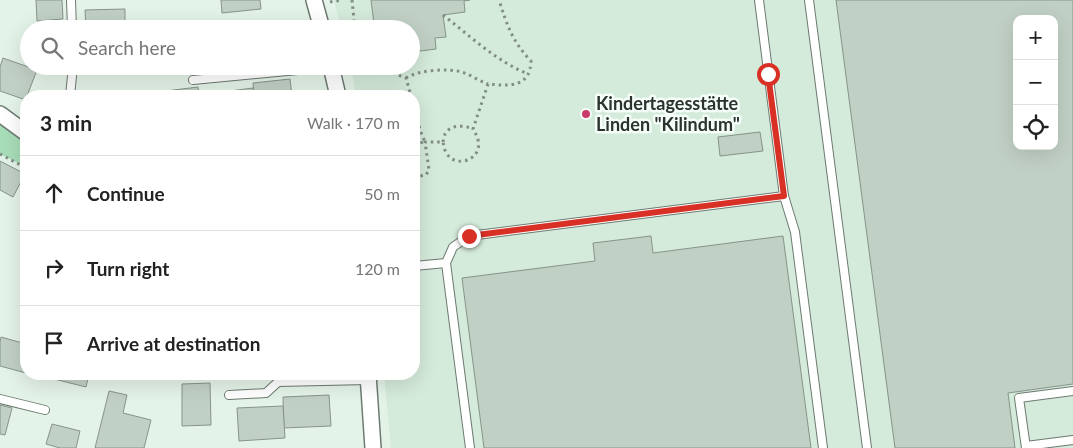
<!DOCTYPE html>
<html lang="en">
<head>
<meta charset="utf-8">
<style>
  :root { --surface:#fff; --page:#f6f6f6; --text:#222; --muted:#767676; --line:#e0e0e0 }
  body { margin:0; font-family:Lato,sans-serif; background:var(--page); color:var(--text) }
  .controls { position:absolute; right:15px; top:15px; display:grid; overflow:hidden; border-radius:10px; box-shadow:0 5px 20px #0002 }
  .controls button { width:45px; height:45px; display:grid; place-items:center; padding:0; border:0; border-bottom:1px solid var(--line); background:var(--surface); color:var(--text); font:25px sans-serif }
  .stop { position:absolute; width:15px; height:15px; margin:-11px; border:4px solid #d93025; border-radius:50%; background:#fff }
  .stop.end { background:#d93025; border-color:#fff; box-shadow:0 1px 5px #0008 }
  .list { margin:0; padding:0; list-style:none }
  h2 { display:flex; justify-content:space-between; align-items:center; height:65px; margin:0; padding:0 20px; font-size:21px }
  h2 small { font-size:16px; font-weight:400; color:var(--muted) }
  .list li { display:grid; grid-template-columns:32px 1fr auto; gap:15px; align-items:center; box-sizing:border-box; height:75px; padding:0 20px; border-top:1px solid var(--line) }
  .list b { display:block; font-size:19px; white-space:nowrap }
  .list em { font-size:16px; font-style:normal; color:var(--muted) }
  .icon { flex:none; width:28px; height:28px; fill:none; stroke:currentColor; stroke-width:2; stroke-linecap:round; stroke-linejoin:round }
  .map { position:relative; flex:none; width:1073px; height:448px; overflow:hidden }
  .search { position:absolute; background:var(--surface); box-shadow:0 5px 20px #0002; left:20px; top:20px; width:400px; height:55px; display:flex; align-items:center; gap:12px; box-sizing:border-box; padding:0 18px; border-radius:28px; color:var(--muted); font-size:19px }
  .panel { position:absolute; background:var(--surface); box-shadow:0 5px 20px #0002; left:20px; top:90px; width:400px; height:290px; border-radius:20px }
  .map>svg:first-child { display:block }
</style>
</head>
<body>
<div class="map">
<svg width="1073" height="448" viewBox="0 0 1073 448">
  <rect width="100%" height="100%" fill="#e4f3e8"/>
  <path fill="#d4eada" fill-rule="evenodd" d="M334,0H1073V448H391L384,374H414V96H355L354,83L350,66H411V29H341ZM1017,19H1054V146H1017Z"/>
  <polygon fill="#a8ddb9" points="0,114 26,133 26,167 0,154"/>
  <g fill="#c1d0c5" stroke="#86948a" fill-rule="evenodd">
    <polygon points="36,0 62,0 63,19 37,21"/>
    <polygon points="221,0 260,0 261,9 222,13"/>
    <polygon points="371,0 470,0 464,1 465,12 443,15 446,37 435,38 436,49 413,52 411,29 398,29 397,21 374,24"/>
    <path d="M836,0H1073V384L1008,393L1015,448H895ZM1017,19H1054V146H1017Z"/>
    <polygon points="125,9 125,29 86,29 85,10"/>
    <polygon points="3,58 37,70 27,96 26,96 26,100 0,91 0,67"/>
    <polygon points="290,79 292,96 254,96 253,83"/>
    <polygon points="198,87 199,96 159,96 158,92"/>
    <polygon points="253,88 254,96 223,96 222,92"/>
    <polygon points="760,132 763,151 720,156 718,137"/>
    <polygon points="0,161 25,174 13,197 0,190"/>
    <polygon points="651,236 653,253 783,236 811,448 484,448 462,278 595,261 593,243"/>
    <polygon points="1,337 26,344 26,373 0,366 0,342"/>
    <polygon points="51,374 89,374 86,387 50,378"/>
    <polygon points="210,383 211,425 182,426 182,384"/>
    <polygon points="109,391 127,395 123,413 151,420 144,448 95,448"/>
    <polygon points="329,395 331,426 284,428 283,397"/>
    <polygon points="0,405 12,408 5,435 0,434"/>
    <polygon points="283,406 285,438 239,441 237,408"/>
    <polygon points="52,424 80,431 76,448 60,448 46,444"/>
  </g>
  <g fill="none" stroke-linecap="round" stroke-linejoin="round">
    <g stroke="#6d7a71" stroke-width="10">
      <g id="lane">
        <polyline points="71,0 72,29"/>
        <polyline points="759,0 784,196 795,232 823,448"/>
        <polyline points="809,0 867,448"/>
        <polyline points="193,80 298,70 318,66"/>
        <polyline points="70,96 73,66"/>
        <polyline points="414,266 446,263"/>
        <polyline points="229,395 266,393 278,382 368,380"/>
        <polyline points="0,399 45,410"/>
        <polyline points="1026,446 1073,440"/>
        <polyline points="470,448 446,263 453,247 469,236 784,196"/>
        <polyline points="1026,448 1019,398 1073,391"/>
      </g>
    </g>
    <g stroke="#6d7a71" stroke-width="18">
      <g id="street">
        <polyline points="314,0 322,29"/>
        <polyline points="331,66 338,96"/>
        <polyline points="0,114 26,133"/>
        <polyline points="368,374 373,448"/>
      </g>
    </g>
    <g stroke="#828d85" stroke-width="3" stroke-dasharray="2.5 4" stroke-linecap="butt">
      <polyline points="352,0 354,20 356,29"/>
      <polyline points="330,2 342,0"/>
      <path d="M443,15C470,36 496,61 528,74"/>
      <polyline points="382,66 390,72 406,78 411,96"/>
      <path d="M406,78C418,70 448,68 462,72C471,75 479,81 488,84"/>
      <polyline points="414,105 418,120 414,118"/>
      <path d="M443,142C443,141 445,135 445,134C451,124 464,125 473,129"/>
      <polyline points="414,144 425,142 420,130 418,120"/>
      <polyline points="0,154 26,168"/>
      <path d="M414,177L426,175L429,170L425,142H443C444,146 444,150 447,154C457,169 483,159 478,140C478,137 475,133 473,129L488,84C509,86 530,88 531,61C512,41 507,25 499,0"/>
    </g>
    <use href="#lane" stroke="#fff" stroke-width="8"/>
    <use href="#street" stroke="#fff" stroke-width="15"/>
  </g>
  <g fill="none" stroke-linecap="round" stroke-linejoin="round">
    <polyline stroke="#d93025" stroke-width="6" points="469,236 784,196 768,74"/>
  </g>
  <circle fill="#c83b6a" stroke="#f5fef8" stroke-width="2" cx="586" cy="114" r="5"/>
  <g text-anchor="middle" stroke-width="5" stroke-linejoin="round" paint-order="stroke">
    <g font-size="18" font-weight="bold" fill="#2c322d" stroke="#f5fef8" text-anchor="start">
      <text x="596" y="110">Kindertagesstätte<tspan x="596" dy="21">Linden "Kilindum"</tspan></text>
    </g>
  </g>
</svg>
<div class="controls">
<button>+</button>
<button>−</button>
<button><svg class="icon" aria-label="locate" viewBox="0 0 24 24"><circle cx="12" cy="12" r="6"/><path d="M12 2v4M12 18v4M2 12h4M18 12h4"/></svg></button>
</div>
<div class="stop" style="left:768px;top:74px"></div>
<div class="stop end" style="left:469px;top:236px"></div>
<div class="search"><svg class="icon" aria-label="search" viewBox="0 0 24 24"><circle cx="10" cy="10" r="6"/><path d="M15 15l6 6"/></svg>Search here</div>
<section class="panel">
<h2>3 min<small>Walk · 170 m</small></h2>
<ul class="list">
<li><svg class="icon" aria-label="ahead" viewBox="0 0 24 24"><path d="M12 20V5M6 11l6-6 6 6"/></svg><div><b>Continue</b></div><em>50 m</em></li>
<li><svg class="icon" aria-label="right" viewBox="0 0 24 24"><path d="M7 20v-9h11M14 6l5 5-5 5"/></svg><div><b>Turn right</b></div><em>120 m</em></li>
<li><svg class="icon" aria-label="arrive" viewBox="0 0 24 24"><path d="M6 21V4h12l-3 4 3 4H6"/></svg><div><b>Arrive at destination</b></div></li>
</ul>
</section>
</div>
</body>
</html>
